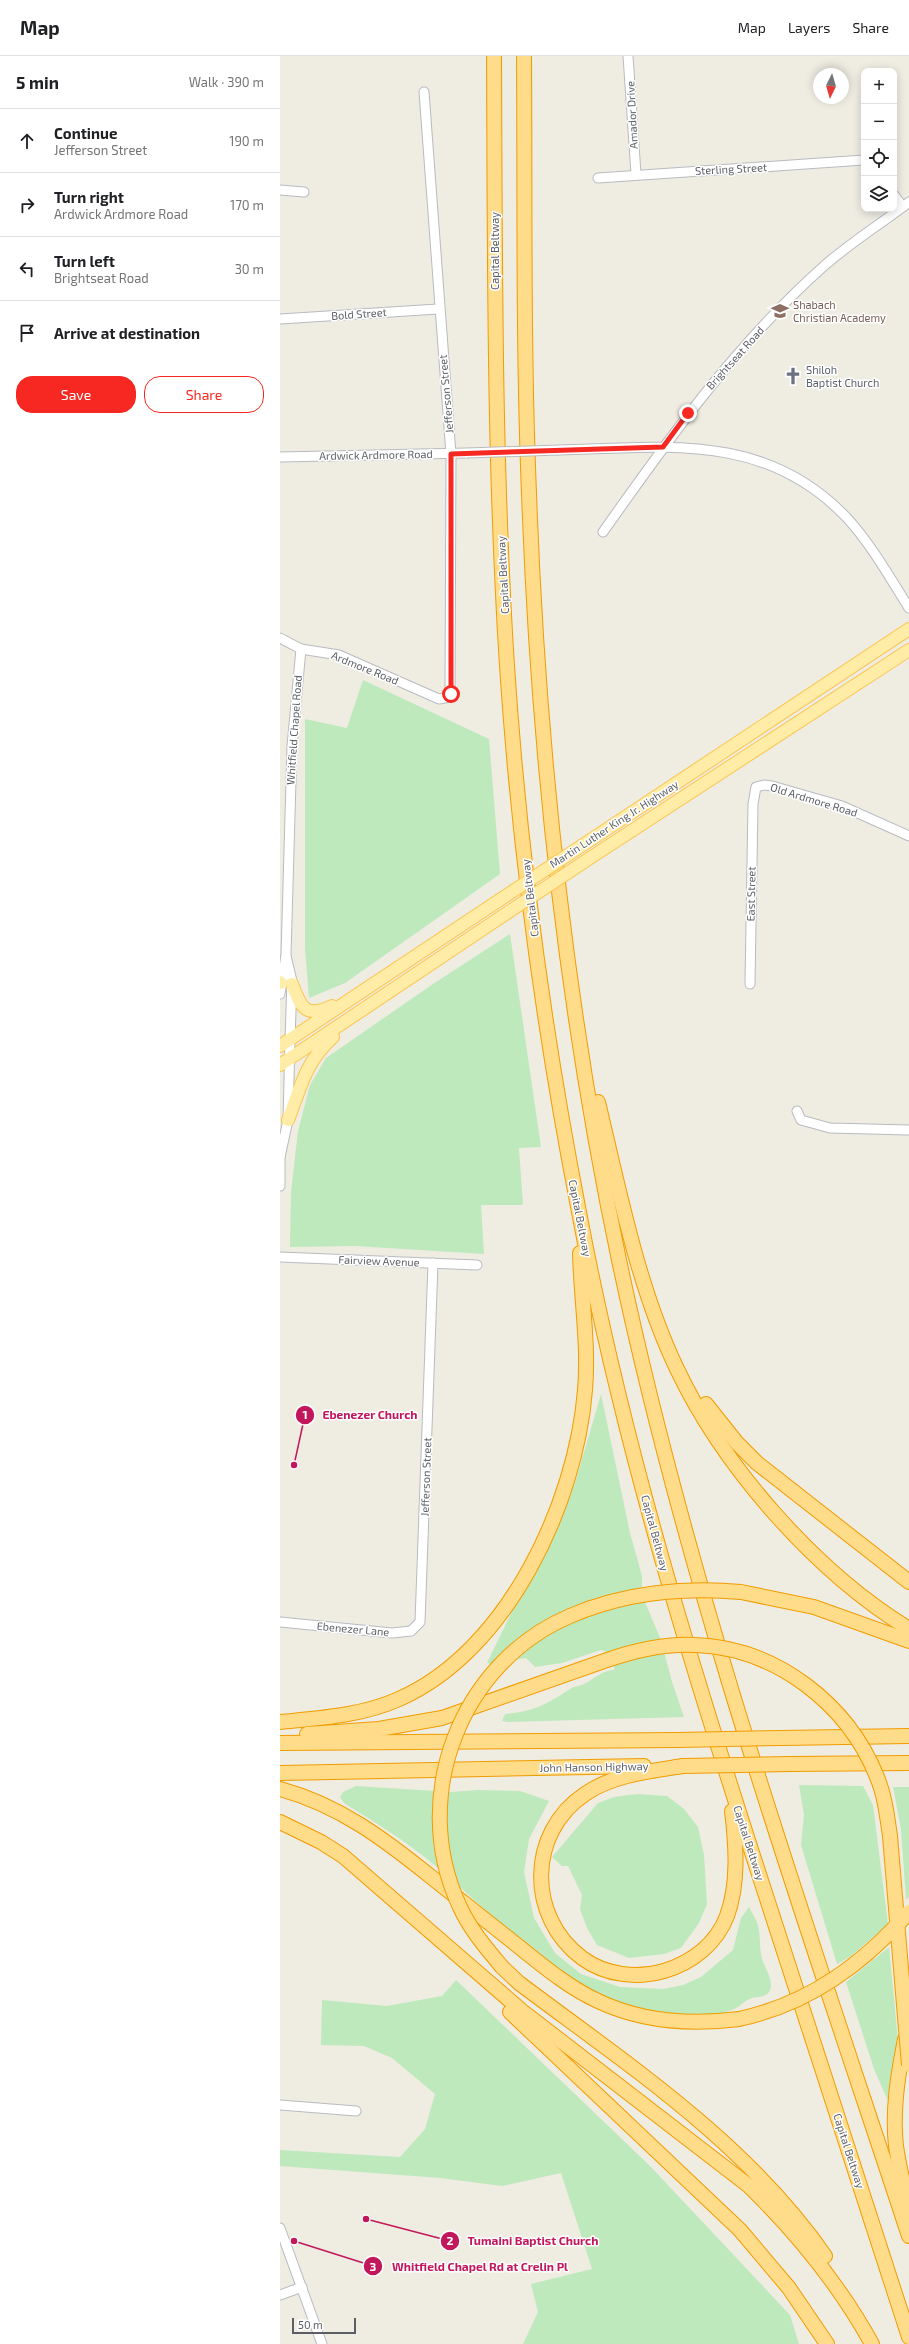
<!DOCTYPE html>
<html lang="en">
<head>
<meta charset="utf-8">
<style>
  :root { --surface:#fff; --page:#f2f2f2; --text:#202124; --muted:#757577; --line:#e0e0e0; --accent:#f72821 }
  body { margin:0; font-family:"Exo 2",sans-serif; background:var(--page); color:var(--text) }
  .controls { position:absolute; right:12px; top:12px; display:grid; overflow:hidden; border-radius:8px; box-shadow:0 2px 10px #0003 }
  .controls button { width:36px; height:36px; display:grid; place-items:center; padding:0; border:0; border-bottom:1px solid var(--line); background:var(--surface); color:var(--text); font:20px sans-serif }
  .compass { position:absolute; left:533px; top:12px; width:36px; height:36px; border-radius:50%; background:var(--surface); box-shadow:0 2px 10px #0003; rotate:185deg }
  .scale { position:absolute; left:12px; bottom:10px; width:64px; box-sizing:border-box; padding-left:4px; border:2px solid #5b5f65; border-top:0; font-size:11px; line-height:14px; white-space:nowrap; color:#5b5f65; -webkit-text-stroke:3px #fff; paint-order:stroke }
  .stop { position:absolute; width:12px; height:12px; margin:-9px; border:3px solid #f72821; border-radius:50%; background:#fff }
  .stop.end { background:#f72821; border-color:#fff; box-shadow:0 1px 4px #0008 }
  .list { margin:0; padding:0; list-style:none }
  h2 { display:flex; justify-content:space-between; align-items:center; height:52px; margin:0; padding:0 16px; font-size:17px }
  h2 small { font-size:13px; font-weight:400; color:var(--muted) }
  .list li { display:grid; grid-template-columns:26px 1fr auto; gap:12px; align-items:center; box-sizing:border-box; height:64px; padding:0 16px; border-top:1px solid var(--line) }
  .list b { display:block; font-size:15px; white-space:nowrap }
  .list p { margin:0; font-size:13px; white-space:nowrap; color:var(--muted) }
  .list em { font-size:13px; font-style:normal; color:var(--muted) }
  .actions { display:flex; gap:8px; padding:12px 16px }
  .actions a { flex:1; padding:9px 0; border:1px solid var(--accent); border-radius:16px; text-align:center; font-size:14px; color:var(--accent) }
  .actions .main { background:var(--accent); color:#fff }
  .icon { flex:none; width:22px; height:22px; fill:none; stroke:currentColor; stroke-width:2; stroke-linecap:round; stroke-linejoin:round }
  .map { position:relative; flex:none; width:629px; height:2288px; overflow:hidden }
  header { display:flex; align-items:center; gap:24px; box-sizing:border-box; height:56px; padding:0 20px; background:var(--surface); border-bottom:1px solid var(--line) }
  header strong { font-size:19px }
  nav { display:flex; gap:22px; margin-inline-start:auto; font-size:14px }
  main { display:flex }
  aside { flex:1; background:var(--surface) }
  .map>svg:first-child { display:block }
</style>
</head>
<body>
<header>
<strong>Map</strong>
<nav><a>Map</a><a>Layers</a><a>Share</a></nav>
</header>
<main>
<aside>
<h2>5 min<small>Walk · 390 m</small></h2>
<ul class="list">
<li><svg class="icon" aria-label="ahead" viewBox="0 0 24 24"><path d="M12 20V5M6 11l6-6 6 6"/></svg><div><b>Continue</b><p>Jefferson Street</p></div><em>190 m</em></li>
<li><svg class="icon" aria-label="right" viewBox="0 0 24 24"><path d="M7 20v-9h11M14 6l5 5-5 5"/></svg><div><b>Turn right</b><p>Ardwick Ardmore Road</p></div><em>170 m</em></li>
<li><svg class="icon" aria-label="left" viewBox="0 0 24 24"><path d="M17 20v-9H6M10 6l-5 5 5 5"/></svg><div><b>Turn left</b><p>Brightseat Road</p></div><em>30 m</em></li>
<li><svg class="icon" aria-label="arrive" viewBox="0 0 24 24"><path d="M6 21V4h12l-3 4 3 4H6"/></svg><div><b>Arrive at destination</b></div></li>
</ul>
<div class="actions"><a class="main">Save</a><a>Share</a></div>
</aside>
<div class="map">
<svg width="629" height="2288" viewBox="0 0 629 2288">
  <rect width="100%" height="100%" fill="#efece2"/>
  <g fill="#bee9bd">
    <polygon points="83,624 209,683 220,818 65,927 29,942 25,892 25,663 67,672"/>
    <polygon points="230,878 261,1091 239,1092 243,1149 201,1149 204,1198 75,1190 10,1191 11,1136 18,1075 30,1029 46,1002 153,928"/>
    <path d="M321,1338L350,1477L362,1520V1539L381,1584L392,1626L404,1661L228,1666L222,1665L225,1658C252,1656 268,1648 290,1633C294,1630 300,1630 304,1628C314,1623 323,1614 334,1614V1607L327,1596L321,1594L282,1607L255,1611L246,1602C229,1604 224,1611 207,1607L240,1539L254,1518L295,1427Z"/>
    <polygon points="519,1729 583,1730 593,1749 608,1868 570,1901 557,1908 521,1789 524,1759"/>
    <path d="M76,1730L171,1736L198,1734L240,1735L269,1745L249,1783L244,1816L254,1862L275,1897L301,1918L340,1931L383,1933L403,1929L421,1921L453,1894L461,1862L469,1851C472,1857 477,1864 478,1870C481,1881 479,1892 482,1903C485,1912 494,1925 490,1934C487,1942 478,1940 472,1942C465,1944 460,1951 454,1953C439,1960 406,1962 391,1960C292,1950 225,1867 153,1808C126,1785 94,1766 64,1747L60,1741L63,1736Z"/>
    <polygon points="613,1731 629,1731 629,1840 626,1844 621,1773"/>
    <polygon points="357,1738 387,1740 404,1753 418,1771 424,1799 427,1848 419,1867 401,1892 384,1898 349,1902 317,1889 307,1872 300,1853 302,1839 288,1810 282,1810 272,1801 318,1747 334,1741"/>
    <polygon points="609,1891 619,1995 613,2044 608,2045 594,2013 566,1926"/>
    <polygon points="176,1924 370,2110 510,2259 519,2288 243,2288 258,2256 251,2228 312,2213 281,2117 222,2130 160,2122 0,2110 0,2094 120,2101 145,2073 155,2038 112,2002 84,1990 41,1989 42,1944 107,1950 162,1940"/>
  </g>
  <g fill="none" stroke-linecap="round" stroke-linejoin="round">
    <g stroke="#b8bbc0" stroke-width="11">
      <g id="minor">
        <polyline points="348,0 356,118"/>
        <polyline points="318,122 584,104"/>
        <polyline points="0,134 24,136"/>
        <polyline points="614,139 623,151"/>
        <polyline points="0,263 158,253"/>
        <path d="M279,394C386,391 486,376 567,462C591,488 610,522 629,552"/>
        <polyline points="0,401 187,397"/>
        <path d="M323,476C390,381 457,287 544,210C571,186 601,168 629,146"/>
        <polyline points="0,582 21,593 59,599 159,643 170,641 171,398 144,36"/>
        <polyline points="470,928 473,748 476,731 484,729 492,730 562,750 629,780"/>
        <polyline points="0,938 6,899 12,690 21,593"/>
        <polyline points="517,1055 521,1064 550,1072 629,1074"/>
        <polyline points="0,1098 0,1130"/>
        <polyline points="0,1101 8,1064 10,984 12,925 6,900"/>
        <polyline points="0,1201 197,1209"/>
        <polyline points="0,1566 112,1577 131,1575 140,1566 153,1207"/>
        <polyline points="0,2049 76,2055"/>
        <polyline points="0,2172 42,2288"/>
        <polyline points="0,2239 22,2231"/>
      </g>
    </g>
    <g stroke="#fcc44e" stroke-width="14">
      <g id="major">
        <polyline points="312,783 629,573"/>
        <polyline points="313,800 629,594"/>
        <polyline points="0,927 0,926"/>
        <path d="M12,928C21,951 25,963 52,950"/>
        <polyline points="0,990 218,845"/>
        <polyline points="0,1009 221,861"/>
        <path d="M8,1064C21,1031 25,1006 53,981"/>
      </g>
    </g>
    <g stroke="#f19c00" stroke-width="16">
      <g id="highway">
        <path d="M214,0C215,203 214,407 227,610C239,793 264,976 299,1156C343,1391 414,1619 488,1846C535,1991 582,2136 629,2281"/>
        <path d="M244,0C245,146 243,291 249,437C258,694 286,952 339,1204C409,1537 523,1858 629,2180"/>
        <path d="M318,1046C339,1134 358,1232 397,1313C444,1412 536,1516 629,1573"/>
        <polyline points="426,1348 457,1387 477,1407 629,1526"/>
        <polyline points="461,1536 534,1551 629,1585"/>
        <path d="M0,1666C40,1662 81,1660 119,1643C228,1595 296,1447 305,1334C309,1288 301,1243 300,1197"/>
        <polyline points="27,1678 99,1673 162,1662 327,1604"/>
        <polyline points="501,1682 629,1680"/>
        <polyline points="0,1687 398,1684"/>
        <polyline points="510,1708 629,1707"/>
        <path d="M403,1710C371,1715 332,1719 305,1738C247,1777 247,1861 302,1902C350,1937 426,1915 447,1860C459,1827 456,1789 452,1755"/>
        <polyline points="0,1717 364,1710"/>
        <path d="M0,1733C59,1749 104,1783 150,1820C180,1844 209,1867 238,1890C263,1910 288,1931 318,1945C362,1966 411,1969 459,1963"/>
        <path d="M0,1766L41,1786L63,1800L242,1955L469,2130C518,2178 559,2228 592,2288"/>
        <path d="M222,1911L239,1927C348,2009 466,2086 545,2200"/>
        <polyline points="230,1956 460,2174 509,2232 547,2288"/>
        <path d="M625,1983C618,2018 612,2055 616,2090C619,2111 624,2132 629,2153"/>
      </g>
    </g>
    <use href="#minor" stroke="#fff" stroke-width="9"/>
    <use href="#major" stroke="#ffeda7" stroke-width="12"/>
    <use href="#highway" stroke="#ffdc89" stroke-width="14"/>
    <g stroke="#b8bbc0" stroke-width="11" stroke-linecap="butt">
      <polyline id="minor-bridge" points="187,397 279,394"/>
    </g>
    <g stroke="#fcc44e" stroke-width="14" stroke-linecap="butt">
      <g id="major-bridge">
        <polyline points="218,845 312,783"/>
        <polyline points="221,861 313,800"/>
      </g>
    </g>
    <g stroke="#f19c00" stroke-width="16" stroke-linecap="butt">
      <g id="highway-bridge">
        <path d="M327,1604C356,1594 385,1587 416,1589C496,1592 568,1648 597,1721C605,1740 607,1760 610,1780L629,2009"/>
        <polyline points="398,1684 501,1682"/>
        <polyline points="403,1710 510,1708"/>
        <path d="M222,1911C206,1892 189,1872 179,1849C129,1741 180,1607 290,1560C343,1537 404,1531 461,1536"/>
        <path d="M459,1963C529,1948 583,1908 629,1856"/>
      </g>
    </g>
    <use href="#minor-bridge" stroke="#fff" stroke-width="9"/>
    <use href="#major-bridge" stroke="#ffeda7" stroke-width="12"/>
    <use href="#highway-bridge" stroke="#ffdc89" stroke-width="14"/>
  </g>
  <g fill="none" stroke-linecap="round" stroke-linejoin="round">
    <polyline stroke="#f72821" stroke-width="5" points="171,638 171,398 383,391 408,357"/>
  </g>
  <defs>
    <g id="school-bare" transform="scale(1.38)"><path d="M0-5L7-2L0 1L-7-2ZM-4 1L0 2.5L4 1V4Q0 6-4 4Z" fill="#8d6e63" stroke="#fff" stroke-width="2.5" paint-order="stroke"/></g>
    <g id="church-bare" transform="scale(1.38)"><path d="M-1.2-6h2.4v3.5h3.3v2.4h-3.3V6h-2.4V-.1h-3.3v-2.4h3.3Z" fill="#6b7280" stroke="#fff" stroke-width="2.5" paint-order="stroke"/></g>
  </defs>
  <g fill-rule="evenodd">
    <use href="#school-bare" x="500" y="255"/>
    <use href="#church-bare" x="513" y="320"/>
  </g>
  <g text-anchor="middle" stroke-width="3" stroke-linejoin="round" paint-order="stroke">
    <g font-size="11" fill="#5b5f65" stroke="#fff">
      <text transform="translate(352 59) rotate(-93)" y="4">Amador Drive</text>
      <text transform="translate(451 113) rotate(-3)" y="4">Sterling Street</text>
      <text transform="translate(215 195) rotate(-90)" y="4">Capital Beltway</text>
      <text transform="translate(79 258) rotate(-4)" y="4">Bold Street</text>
      <text transform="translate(455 302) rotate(-48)" y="4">Brightseat Road</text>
      <text transform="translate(166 338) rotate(-95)" y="4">Jefferson Street</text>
      <text transform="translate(96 399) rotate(-1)" y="4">Ardwick Ardmore Road</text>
      <text transform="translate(223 519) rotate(-93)" y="4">Capital Beltway</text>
      <text transform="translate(85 612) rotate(22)" y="4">Ardmore Road</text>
      <text transform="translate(14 674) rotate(-86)" y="4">Whitfield Chapel Road</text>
      <text transform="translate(534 744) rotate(17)" y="4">Old Ardmore Road</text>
      <text transform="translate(334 768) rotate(-33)" y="4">Martin Luther King Jr. Highway</text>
      <text transform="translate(471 838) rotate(-89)" y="4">East Street</text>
      <text transform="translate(250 842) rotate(-97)" y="4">Capital Beltway</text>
      <text transform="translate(300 1162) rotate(79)" y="4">Capital Beltway</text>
      <text transform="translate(99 1205) rotate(2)" y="4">Fairview Avenue</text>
      <text transform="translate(146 1421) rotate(-88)" y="4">Jefferson Street</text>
      <text transform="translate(375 1477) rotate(75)" y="4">Capital Beltway</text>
      <text transform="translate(73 1573) rotate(5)" y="4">Ebenezer Lane</text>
      <text transform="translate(314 1711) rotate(-1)" y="4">John Hanson Highway</text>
      <text transform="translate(469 1787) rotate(72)" y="4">Capital Beltway</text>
      <text transform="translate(569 2095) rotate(72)" y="4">Capital Beltway</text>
    </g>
    <g font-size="11" fill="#785e54" stroke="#fff" text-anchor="start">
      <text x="513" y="253">Shabach<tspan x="513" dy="13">Christian Academy</tspan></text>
    </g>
    <g font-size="11" fill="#5b616d" stroke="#fff" text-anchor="start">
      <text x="526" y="318">Shiloh<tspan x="526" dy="13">Baptist Church</tspan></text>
    </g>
  </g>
  <path fill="none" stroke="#c2185b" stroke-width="1.5" d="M14 1409L25 1359M86 2163L170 2185M14 2185L93 2210"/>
  <g fill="#c2185b" stroke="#fff" stroke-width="1.5">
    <circle cx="14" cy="1409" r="4"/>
    <circle cx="86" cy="2163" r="4"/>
    <circle cx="14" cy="2185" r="4"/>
    <circle cx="25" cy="1359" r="10"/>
    <circle cx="170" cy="2185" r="10"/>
    <circle cx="93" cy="2210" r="10"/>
  </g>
  <g font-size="12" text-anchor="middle" font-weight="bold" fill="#fff">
    <text x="25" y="1363">1</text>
    <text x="170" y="2189">2</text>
    <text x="93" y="2215">3</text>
  </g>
  <g font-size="12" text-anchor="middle" font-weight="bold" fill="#c2185b" stroke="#fff" stroke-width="3" stroke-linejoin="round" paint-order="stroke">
    <text x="90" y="1363">Ebenezer Church</text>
    <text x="253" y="2189">Tumaini Baptist Church</text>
    <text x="200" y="2215">Whitfield Chapel Rd at Crelin Pl</text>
  </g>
</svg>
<div class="controls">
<button>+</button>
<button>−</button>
<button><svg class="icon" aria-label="locate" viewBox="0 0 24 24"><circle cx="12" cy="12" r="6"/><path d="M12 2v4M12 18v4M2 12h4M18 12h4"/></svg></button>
<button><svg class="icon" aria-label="layers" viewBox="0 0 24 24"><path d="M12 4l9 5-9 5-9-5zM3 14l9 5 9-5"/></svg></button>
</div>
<svg class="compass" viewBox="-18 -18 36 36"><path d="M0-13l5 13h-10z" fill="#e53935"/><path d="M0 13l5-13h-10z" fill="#757577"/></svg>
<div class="scale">50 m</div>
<div class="stop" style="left:171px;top:638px"></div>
<div class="stop end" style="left:408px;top:357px"></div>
</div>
</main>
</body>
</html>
